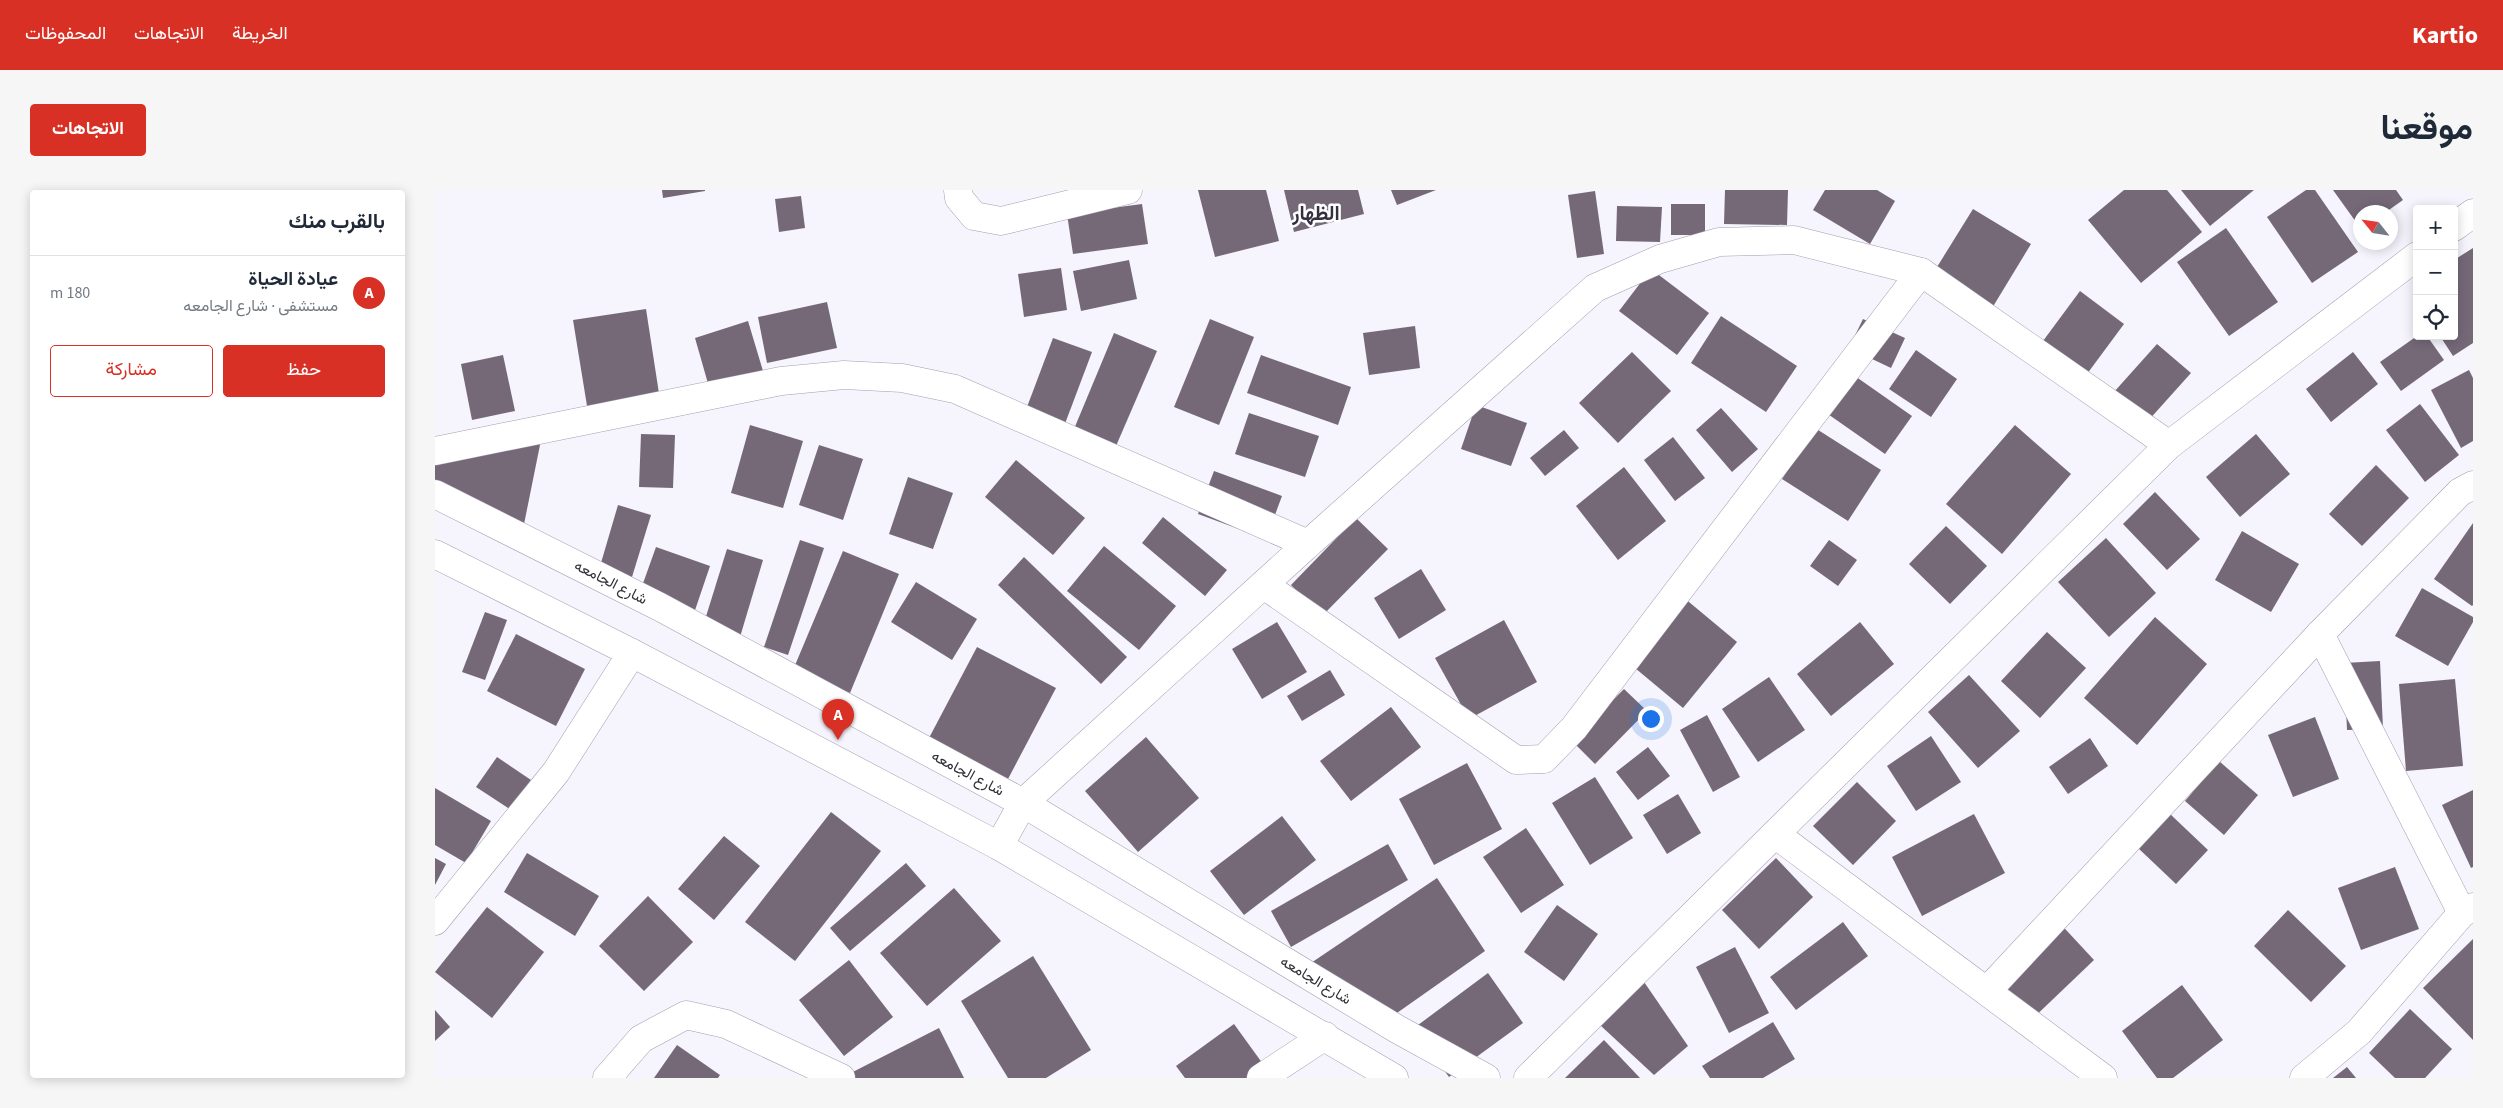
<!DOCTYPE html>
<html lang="ar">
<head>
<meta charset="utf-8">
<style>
  :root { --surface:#fff; --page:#f6f6f7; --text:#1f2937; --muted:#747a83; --line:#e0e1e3; --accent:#d93025 }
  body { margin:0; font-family:"Source Sans 3",Vazirmatn,sans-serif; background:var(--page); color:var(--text); direction:rtl }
  .controls { position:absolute; right:15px; top:15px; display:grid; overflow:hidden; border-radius:5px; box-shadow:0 2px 12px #0003 }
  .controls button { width:45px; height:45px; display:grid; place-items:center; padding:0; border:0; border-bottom:1px solid var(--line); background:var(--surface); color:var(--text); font:25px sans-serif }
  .compass { position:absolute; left:1918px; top:15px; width:45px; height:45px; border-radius:50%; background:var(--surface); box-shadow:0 2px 12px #0003; rotate:300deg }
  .you { position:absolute; left:1215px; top:528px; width:18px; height:18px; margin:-12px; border:4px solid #fff; border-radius:50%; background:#1a73e8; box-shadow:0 0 0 8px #1a73e833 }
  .badge { display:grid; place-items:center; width:32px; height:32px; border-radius:50%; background:var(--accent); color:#fff; font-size:16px; font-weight:700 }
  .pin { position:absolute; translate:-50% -41px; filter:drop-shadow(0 1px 2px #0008) }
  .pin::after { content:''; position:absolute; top:26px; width:18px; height:15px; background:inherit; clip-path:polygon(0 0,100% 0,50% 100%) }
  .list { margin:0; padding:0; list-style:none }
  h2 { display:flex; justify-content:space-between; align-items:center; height:65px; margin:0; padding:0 20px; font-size:21px }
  h2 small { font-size:16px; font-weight:400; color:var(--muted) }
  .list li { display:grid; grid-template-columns:32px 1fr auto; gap:15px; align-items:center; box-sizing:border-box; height:75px; padding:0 20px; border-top:1px solid var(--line) }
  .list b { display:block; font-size:19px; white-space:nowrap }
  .list p { margin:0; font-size:16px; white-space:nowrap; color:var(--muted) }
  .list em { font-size:16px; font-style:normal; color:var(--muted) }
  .actions { display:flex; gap:10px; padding:15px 20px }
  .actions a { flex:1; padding:11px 0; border:1px solid var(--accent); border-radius:5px; text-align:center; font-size:18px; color:var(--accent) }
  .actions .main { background:var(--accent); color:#fff }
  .icon { flex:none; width:28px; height:28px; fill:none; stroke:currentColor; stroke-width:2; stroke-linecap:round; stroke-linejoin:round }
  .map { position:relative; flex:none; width:2038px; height:888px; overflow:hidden; direction:ltr; border-radius:5px }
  header { display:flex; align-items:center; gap:30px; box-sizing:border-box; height:70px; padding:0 25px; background:var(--accent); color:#fff }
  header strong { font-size:24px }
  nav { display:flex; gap:28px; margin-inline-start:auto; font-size:18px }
  .intro { display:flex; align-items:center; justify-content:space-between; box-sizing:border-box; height:120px; padding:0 30px }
  h1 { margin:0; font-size:35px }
  .button { padding:12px 22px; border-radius:5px; background:var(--accent); color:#fff; font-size:18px; font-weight:700 }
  main { display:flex; gap:30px; padding:0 30px }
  aside { flex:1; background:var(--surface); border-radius:5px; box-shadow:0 2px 12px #0003 }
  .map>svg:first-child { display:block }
</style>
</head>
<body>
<header>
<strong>Kartio</strong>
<nav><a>الخريطة</a><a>الاتجاهات</a><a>المحفوظات</a></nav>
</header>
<div class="intro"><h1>موقعنا</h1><a class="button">الاتجاهات</a></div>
<main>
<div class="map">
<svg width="2038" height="888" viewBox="0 0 2038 888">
  <rect width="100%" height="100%" fill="#f6f4fd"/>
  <g fill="#756978">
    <polygon points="227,0 270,0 270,1 228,8"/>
    <polygon points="763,0 831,0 844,51 780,67"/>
    <polygon points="849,0 923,0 929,24 859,42"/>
    <polygon points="956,0 1001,0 962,15"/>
    <polygon points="1290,0 1353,0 1352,35 1289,34"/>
    <polygon points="1390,0 1442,0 1460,11 1435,54 1378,20"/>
    <polygon points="1689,0 1732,0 1767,42 1706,93 1653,30"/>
    <polygon points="1746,0 1819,0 1775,36"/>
    <polygon points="1871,0 1880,0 1923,62 1877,93 1832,27"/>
    <polygon points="1898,0 1961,0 1968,10 1951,22 1926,22 1926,39"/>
    <polygon points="1160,1 1169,64 1142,68 1133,5"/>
    <polygon points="366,6 370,38 344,42 340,9"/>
    <polygon points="707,14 713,54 638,64 632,24"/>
    <rect x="1236" y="14" width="34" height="31"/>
    <polygon points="1182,16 1227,17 1225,52 1181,51"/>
    <polygon points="1538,19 1596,54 1548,133 1489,98"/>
    <polygon points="1791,38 1843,112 1794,146 1742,72"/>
    <polygon points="2038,58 2038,153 2018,166 2005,146 2019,146 2019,70"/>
    <polygon points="694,70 702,109 646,121 638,81"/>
    <polygon points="626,78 632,120 589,127 583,84"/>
    <polygon points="1216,79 1274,123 1242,165 1184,121"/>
    <polygon points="1645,101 1689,134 1652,184 1608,151"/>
    <polygon points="392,112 402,158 332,173 323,127"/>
    <polygon points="211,119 225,210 153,222 138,130"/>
    <polygon points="1286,126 1362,176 1331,222 1256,173"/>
    <polygon points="775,129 819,147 784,235 739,217"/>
    <polygon points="1428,129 1470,148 1456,178 1414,158"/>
    <polygon points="313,131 328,181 274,197 260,148"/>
    <polygon points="980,136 985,178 934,185 928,143"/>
    <polygon points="679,143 722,161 681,256 639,239"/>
    <polygon points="1982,146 1992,146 2009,170 1966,201 1945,172"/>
    <polygon points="618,148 657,162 628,239 589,225"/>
    <polygon points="1722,154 1756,183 1712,232 1679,202"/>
    <polygon points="1481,160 1522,189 1496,227 1454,199"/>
    <polygon points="1197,162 1236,201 1183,253 1144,213"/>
    <polygon points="1918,162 1943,194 1896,232 1871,199"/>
    <polygon points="68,165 80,221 37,230 26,174"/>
    <polygon points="826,165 916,197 903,235 812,203"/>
    <polygon points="2034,180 2038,188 2038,251 2026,258 1996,200"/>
    <polygon points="1417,184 1477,226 1450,264 1390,222"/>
    <polygon points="1985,214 2024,265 1990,292 1951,240"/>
    <polygon points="1041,215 1092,233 1076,276 1026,259"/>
    <polygon points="1286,218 1323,259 1297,282 1261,240"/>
    <polygon points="814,223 884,246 870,287 800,264"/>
    <polygon points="315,235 368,251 348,318 296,303"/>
    <polygon points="1580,235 1636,284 1567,364 1511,314"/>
    <polygon points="1380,238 1446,280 1413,331 1347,289"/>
    <polygon points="1129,240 1144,258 1110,286 1095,268"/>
    <polygon points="206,244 240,245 238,298 204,297"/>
    <polygon points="1821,244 1855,284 1805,327 1771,287"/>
    <polygon points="107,245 85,354 0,308 0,262"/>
    <polygon points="1238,247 1270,288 1240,311 1209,270"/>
    <polygon points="384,255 428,269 408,330 364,315"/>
    <polygon points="581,270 650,328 618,365 550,307"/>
    <polygon points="1941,275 1974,308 1927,356 1894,324"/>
    <polygon points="1189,277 1231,331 1183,370 1141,316"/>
    <polygon points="779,281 847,306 831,349 763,324"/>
    <polygon points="473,287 518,303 498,359 454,344"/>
    <polygon points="1720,302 1765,349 1732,380 1688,334"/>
    <polygon points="183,315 216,325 193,400 161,390"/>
    <polygon points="728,327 792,380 770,406 707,353"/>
    <polygon points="921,328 953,359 887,426 856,395"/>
    <polygon points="2038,333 2038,415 2037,416 1999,389"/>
    <polygon points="1511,336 1552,376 1515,414 1474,374"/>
    <polygon points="1807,341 1864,374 1836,422 1780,390"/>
    <polygon points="1671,348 1721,403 1674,447 1623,392"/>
    <polygon points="365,350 389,358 353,465 329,457"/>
    <polygon points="1394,350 1422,370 1403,396 1375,376"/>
    <polygon points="669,356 741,416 704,460 632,401"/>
    <polygon points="221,357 275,376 256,432 201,413"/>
    <polygon points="292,359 328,370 305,447 268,436"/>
    <polygon points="408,361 464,384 415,503 358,480"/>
    <polygon points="589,367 692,467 666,494 563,395"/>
    <polygon points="986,379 1011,420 964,449 939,408"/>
    <polygon points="481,392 542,429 517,470 456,432"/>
    <polygon points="1987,398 2038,427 2038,432 2013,476 1960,446"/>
    <polygon points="1248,407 1302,452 1248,518 1194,473"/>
    <polygon points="50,422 72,430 50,490 27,482"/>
    <polygon points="1720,427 1772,474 1702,555 1649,508"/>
    <polygon points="1069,430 1102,492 1034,529 1000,468"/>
    <polygon points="842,432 872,482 827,509 797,459"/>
    <polygon points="1425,432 1459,474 1396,526 1362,484"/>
    <polygon points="1612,442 1651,478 1605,528 1566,491"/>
    <polygon points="81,444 150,479 121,536 52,501"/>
    <polygon points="542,457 621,498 573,589 494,548"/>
    <polygon points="1945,471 1948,539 1912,540 1909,473"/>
    <polygon points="895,480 910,505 867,531 852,506"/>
    <polygon points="1534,485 1585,541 1543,578 1493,522"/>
    <polygon points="1334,487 1370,540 1323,572 1287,519"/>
    <polygon points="2020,489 2028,576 1971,581 1964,494"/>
    <polygon points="1189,499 1212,521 1160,574 1137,551"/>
    <polygon points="956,517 986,557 916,611 885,571"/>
    <polygon points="1272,525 1305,587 1278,602 1245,540"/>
    <polygon points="1880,527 1904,589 1858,607 1833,545"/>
    <polygon points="1496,546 1526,592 1481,621 1452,576"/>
    <polygon points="711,547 764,608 703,662 650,601"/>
    <polygon points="1655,548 1673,576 1633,604 1614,577"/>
    <polygon points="1213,557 1235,586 1203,610 1181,582"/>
    <polygon points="62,567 96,590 76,620 41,597"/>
    <polygon points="1784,571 1823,605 1789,645 1750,611"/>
    <polygon points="1032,573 1067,639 999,675 964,609"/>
    <polygon points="1160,587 1198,648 1155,675 1117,613"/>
    <polygon points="1422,592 1461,631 1418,675 1378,636"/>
    <polygon points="0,598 56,631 31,673 0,655"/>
    <polygon points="2038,600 2038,677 2036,678 2007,615"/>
    <polygon points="1243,604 1266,643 1232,664 1208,625"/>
    <polygon points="396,622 446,661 360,771 310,732"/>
    <polygon points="1734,623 1773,660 1741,694 1702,657"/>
    <polygon points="1539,624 1570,683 1487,726 1457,667"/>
    <polygon points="847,626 881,670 809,725 775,681"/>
    <polygon points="1091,638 1129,695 1086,723 1048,667"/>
    <polygon points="289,646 325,676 279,730 243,699"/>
    <polygon points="953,654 973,690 856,757 836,721"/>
    <polygon points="92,663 164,706 140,746 69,702"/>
    <polygon points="0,668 11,674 0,695"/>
    <polygon points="1341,668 1378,707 1324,759 1287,720"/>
    <polygon points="471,673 491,696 415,761 395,738"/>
    <polygon points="1960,677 1984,739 1926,760 1903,698"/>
    <polygon points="1002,688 1050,761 952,830 870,777"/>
    <polygon points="519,698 566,751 492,816 445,763"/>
    <polygon points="213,706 258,752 209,801 164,756"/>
    <polygon points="1122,715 1163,744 1129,791 1089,762"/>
    <polygon points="52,717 109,762 57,828 0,782"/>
    <polygon points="1853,720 1911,776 1876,812 1819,756"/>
    <polygon points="1620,728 1659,770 1592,834 1552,791"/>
    <polygon points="1408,732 1433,766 1361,820 1335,787"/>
    <polygon points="2038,749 2038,850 1988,798"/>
    <polygon points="1300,757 1334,823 1294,843 1261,777"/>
    <polygon points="598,766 656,860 611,888 573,888 526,811"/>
    <polygon points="414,770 458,827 409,866 364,810"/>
    <polygon points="1053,783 1088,833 1014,887 979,838"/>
    <polygon points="1207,789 1253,856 1219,885 1165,835"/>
    <polygon points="1747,795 1788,850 1738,888 1722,888 1687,841"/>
    <polygon points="1975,819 2017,859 1990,888 1960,888 1934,863"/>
    <polygon points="0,820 15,837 0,851"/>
    <polygon points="1338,832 1360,869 1328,888 1275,888 1267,876"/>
    <polygon points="799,834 838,888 750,888 741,876"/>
    <polygon points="504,838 529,888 406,888"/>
    <polygon points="1169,850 1205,888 1130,888"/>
    <polygon points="242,855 285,885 283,888 219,888"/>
    <polygon points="1912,877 1921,888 1898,888"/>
  </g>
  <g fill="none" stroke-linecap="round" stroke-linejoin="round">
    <g stroke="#a39eb2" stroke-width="29">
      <g id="minor">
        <polyline points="523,0 524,8 539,26 566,31 693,0"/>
        <polyline points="2019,37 2038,23"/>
        <polyline points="0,261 346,191 409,185 467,188 520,199 873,354"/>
        <polyline points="0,304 225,417 588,613 962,839 1051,888"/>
        <polyline points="0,364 197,463 564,656 959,888"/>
        <polyline points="829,395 1081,570 1109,569 1139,538 1486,82"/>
        <polyline points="1885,444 2027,723"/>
        <polyline points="1340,644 1668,888"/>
        <polyline points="564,656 588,613 873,354 1160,98 1225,69 1284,52 1359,50 1486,82 1734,255"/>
        <polyline points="0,731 121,582 197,463"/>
        <polyline points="1552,801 1885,444 2025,302 2038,295"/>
        <polyline points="172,888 206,849 251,825 291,834 406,888"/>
        <polyline points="826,888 890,846"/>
        <polyline points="1093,888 1734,255 1982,66"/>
        <polyline points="1869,888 1924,842 2027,723 2038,717"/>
      </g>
    </g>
    <use href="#minor" stroke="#fff" stroke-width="28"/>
  </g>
  <g text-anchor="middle" stroke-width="5" stroke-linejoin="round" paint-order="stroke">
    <g font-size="15" fill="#312f37" stroke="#fff">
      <text transform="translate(176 392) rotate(27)" y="5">شارع الجامعه</text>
      <text transform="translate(533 583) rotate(28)" y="5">شارع الجامعه</text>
      <text transform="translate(881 790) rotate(31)" y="5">شارع الجامعه</text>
    </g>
    <g font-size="20" font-weight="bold" fill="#353040" stroke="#fff">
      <text x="881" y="30">الظهار</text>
    </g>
  </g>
</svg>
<div class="controls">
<button>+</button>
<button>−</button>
<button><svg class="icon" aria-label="locate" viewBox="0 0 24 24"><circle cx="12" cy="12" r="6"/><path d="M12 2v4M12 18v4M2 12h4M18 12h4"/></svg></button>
</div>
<svg class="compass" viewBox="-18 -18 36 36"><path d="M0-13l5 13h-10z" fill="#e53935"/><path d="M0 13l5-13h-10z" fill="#747a83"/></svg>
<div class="you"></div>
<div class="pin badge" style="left:403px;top:550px">A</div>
</div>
<aside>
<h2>بالقرب منك<small></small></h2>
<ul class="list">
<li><span class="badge">A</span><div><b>عيادة الحياة</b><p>مستشفى · شارع الجامعه</p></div><em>180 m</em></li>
</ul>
<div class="actions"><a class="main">حفظ</a><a>مشاركة</a></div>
</aside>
</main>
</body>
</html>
